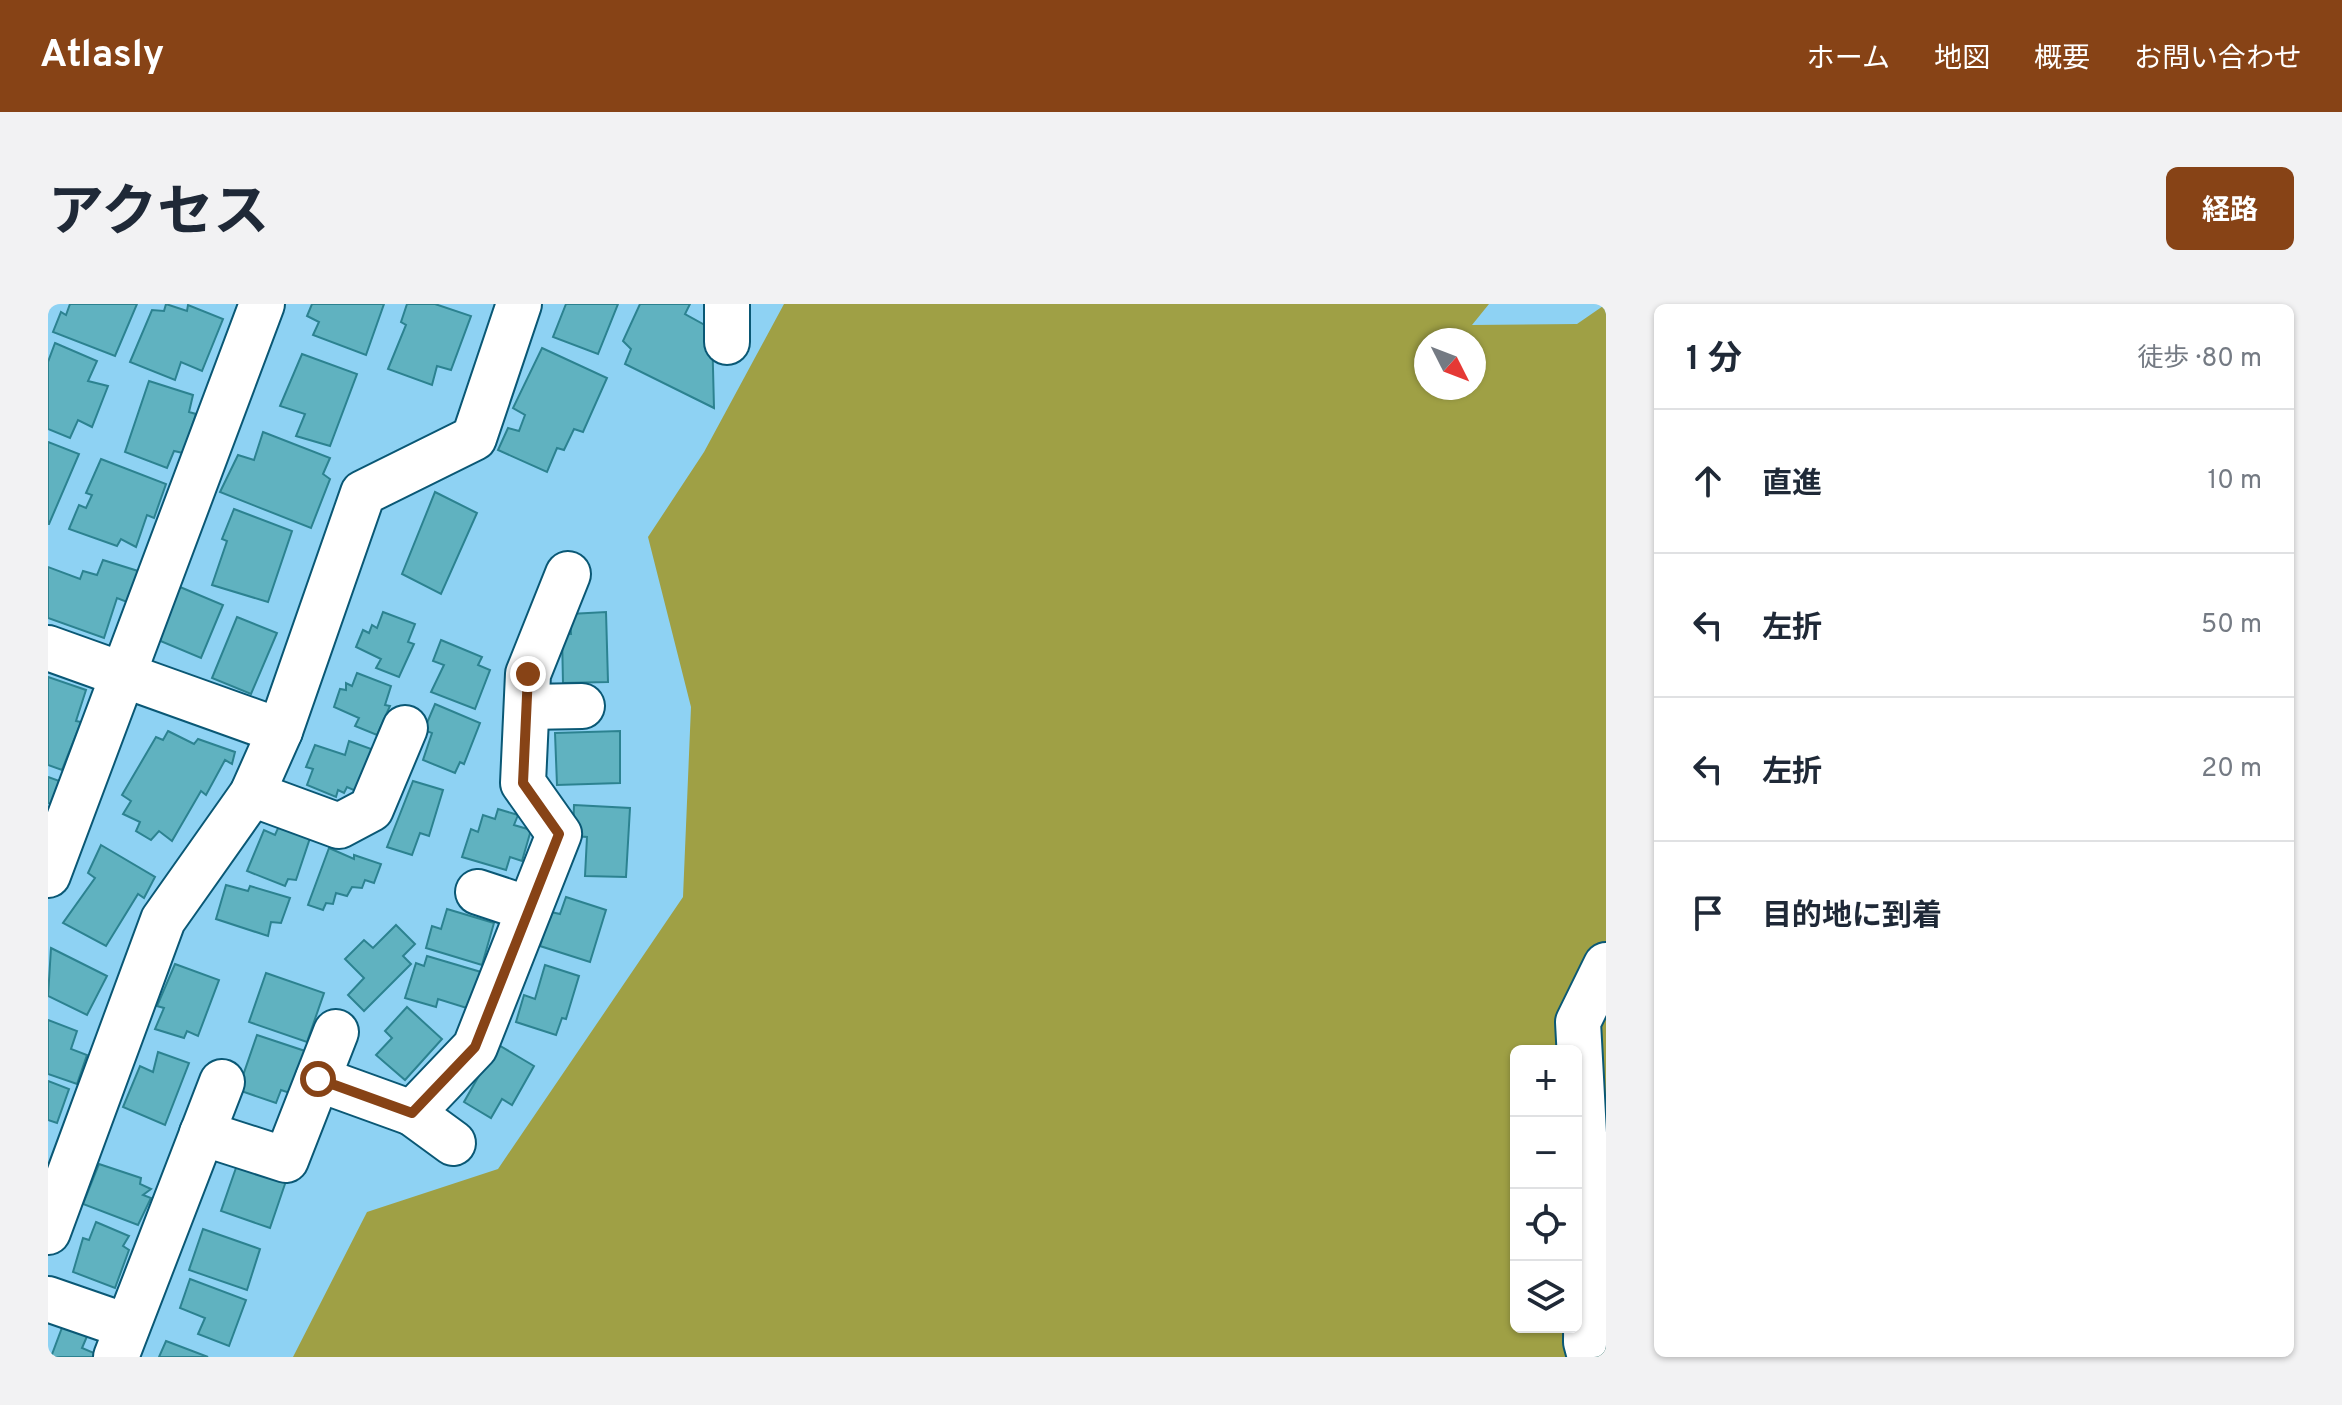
<!DOCTYPE html>
<html lang="ja">
<head>
<meta charset="utf-8">
<style>
  :root { --surface:#fff; --page:#f2f2f3; --text:#1f2937; --muted:#747a83; --line:#e0e1e3; --accent:#874316 }
  body { margin:0; font-family:Overpass,"Noto Sans JP",sans-serif; background:var(--page); color:var(--text) }
  .controls { position:absolute; right:24px; bottom:24px; display:grid; overflow:hidden; border-radius:12px; box-shadow:0 2px 6px #0004 }
  .controls button { width:72px; height:72px; display:grid; place-items:center; padding:0; border:0; border-bottom:2px solid var(--line); background:var(--surface); color:var(--text); font:40px sans-serif }
  .compass { position:absolute; left:1366px; top:24px; width:72px; height:72px; border-radius:50%; background:var(--surface); box-shadow:0 2px 6px #0004; rotate:132deg }
  .stop { position:absolute; width:24px; height:24px; margin:-18px; border:6px solid #874316; border-radius:50%; background:#fff }
  .stop.end { background:#874316; border-color:#fff; box-shadow:0 2px 8px #0008 }
  .list { margin:0; padding:0; list-style:none }
  h2 { display:flex; justify-content:space-between; align-items:center; height:104px; margin:0; padding:0 32px; font-size:34px }
  h2 small { font-size:26px; font-weight:400; color:var(--muted) }
  .list li { display:grid; grid-template-columns:52px 1fr auto; gap:24px; align-items:center; box-sizing:border-box; height:144px; padding:0 32px; border-top:2px solid var(--line) }
  .list b { display:block; font-size:30px; white-space:nowrap }
  .list em { font-size:26px; font-style:normal; color:var(--muted) }
  .icon { flex:none; width:44px; height:44px; fill:none; stroke:currentColor; stroke-width:2; stroke-linecap:round; stroke-linejoin:round }
  .map { position:relative; flex:none; width:1558px; height:1053px; overflow:hidden; border-radius:12px }
  header { display:flex; align-items:center; gap:48px; box-sizing:border-box; height:112px; padding:0 40px; background:var(--accent); color:#fff }
  header strong { font-size:38px }
  nav { display:flex; gap:44px; margin-inline-start:auto; font-size:28px }
  .intro { display:flex; align-items:center; justify-content:space-between; box-sizing:border-box; height:192px; padding:0 48px }
  h1 { margin:0; font-size:56px }
  .button { padding:20px 36px; border-radius:12px; background:var(--accent); color:#fff; font-size:28px; font-weight:700 }
  main { display:flex; gap:48px; padding:0 48px }
  aside { flex:1; background:var(--surface); border-radius:12px; box-shadow:0 2px 6px #0004 }
  .map>svg:first-child { display:block }
</style>
</head>
<body>
<header>
<strong>Atlasly</strong>
<nav><a>ホーム</a><a>地図</a><a>概要</a><a>お問い合わせ</a></nav>
</header>
<div class="intro"><h1>アクセス</h1><a class="button">経路</a></div>
<main>
<div class="map">
<svg width="1558" height="1053" viewBox="0 0 1558 1053">
  <rect width="100%" height="100%" fill="#8ed2f3"/>
  <path fill="#9fa045" fill-rule="evenodd" d="M736,0H1441L1424,21L1529,20L1558,0V1053H245L319,908L450,865L635,593L643,403L600,233L656,148ZM1378,36H1426V84H1378ZM1468,747H1528V1023H1468Z"/>
  <g fill="#60b2c0" stroke="#2c8290" stroke-width="2">
    <polygon points="22,0 89,0 67,52 5,28 13,8 18,11"/>
    <polygon points="118,0 139,7 140,1 175,15 154,67 133,58 127,76 82,58 104,6 116,7"/>
    <polygon points="264,0 336,0 318,51 265,31 271,18 259,12"/>
    <polygon points="359,0 387,0 423,12 403,66 389,62 384,81 340,65 358,21 353,18"/>
    <polygon points="518,0 570,0 550,50 505,33"/>
    <polygon points="592,0 642,0 637,10 664,25 666,104 577,60 583,45 575,37"/>
    <polygon points="7,39 49,57 40,77 60,82 44,123 30,116 22,134 0,125 0,58"/>
    <polygon points="494,44 559,74 535,128 526,125 516,146 509,144 499,168 450,146 460,124 471,127 477,111 465,104"/>
    <polygon points="254,50 309,70 282,142 248,132 257,110 232,102"/>
    <polygon points="101,77 145,91 141,108 148,110 135,149 126,147 119,164 77,148"/>
    <polygon points="215,128 282,154 275,170 282,175 263,224 172,188 190,151 206,156"/>
    <polygon points="0,138 31,150 1,220 0,220"/>
    <polygon points="53,155 118,180 106,214 99,211 88,243 73,235 69,242 21,225 31,201 38,204 44,191 38,189"/>
    <polygon points="387,188 429,209 393,290 354,270"/>
    <polygon points="186,205 244,227 220,298 164,281 179,237 174,235"/>
    <polygon points="55,256 90,267 79,298 69,294 56,334 0,314 0,263 32,275 35,267 49,271"/>
    <polygon points="132,283 175,301 153,354 110,336"/>
    <polygon points="335,308 367,320 360,338 366,340 351,373 328,364 333,355 308,343 315,326 321,329 324,321 329,324"/>
    <polygon points="558,308 560,378 515,379 514,330 523,330 522,310"/>
    <polygon points="189,313 229,329 203,390 164,374"/>
    <polygon points="393,336 434,353 430,361 442,366 427,405 383,388 396,361 385,357"/>
    <polygon points="309,369 343,382 337,401 342,402 329,431 307,422 311,414 286,403 292,385 298,386 298,379 304,382"/>
    <polygon points="0,373 38,386 28,417 33,418 14,466 0,461"/>
    <polygon points="387,400 432,419 416,460 412,458 407,469 375,456 384,429 376,426"/>
    <polygon points="120,427 146,440 150,435 187,448 184,460 177,456 158,491 153,487 124,537 111,527 103,536 88,527 92,518 75,510 83,497 74,491 108,433 115,436"/>
    <polygon points="572,427 572,479 509,481 507,429"/>
    <polygon points="301,437 326,446 308,487 299,483 296,489 290,486 288,493 259,481 265,465 258,463 267,441 297,451"/>
    <polygon points="0,473 17,479 8,502 0,499"/>
    <polygon points="365,477 395,486 381,532 372,529 364,551 339,543"/>
    <polygon points="526,501 582,504 578,573 537,572 539,533 525,532"/>
    <polygon points="450,505 470,511 466,521 483,526 474,557 462,553 458,566 414,553 423,525 430,528 435,511 447,515"/>
    <polygon points="231,522 262,534 248,576 240,575 237,582 199,567 216,526 227,531"/>
    <polygon points="53,541 107,573 96,594 90,590 58,642 15,619 47,574 40,569"/>
    <polygon points="281,544 306,555 306,551 333,560 326,579 317,576 314,584 304,583 299,592 288,589 285,600 278,599 275,606 260,601"/>
    <polygon points="178,581 200,587 202,582 242,594 233,619 223,618 220,632 168,615"/>
    <polygon points="518,593 558,606 542,658 492,642 503,608 512,610"/>
    <polygon points="399,605 446,619 434,661 378,644 384,622 393,625"/>
    <polygon points="348,621 367,640 355,652 363,660 316,707 300,691 316,674 297,655 316,636 325,644"/>
    <polygon points="3,644 59,672 39,711 0,692"/>
    <polygon points="379,652 433,668 422,705 390,695 388,703 357,694 368,659 376,662"/>
    <polygon points="127,660 171,676 150,732 139,727 136,734 107,725 116,704 109,702"/>
    <polygon points="497,661 531,672 518,715 514,714 508,731 468,718 476,691 487,695"/>
    <polygon points="218,669 276,689 259,738 201,718"/>
    <polygon points="359,703 394,735 357,776 328,751 344,734 337,727"/>
    <polygon points="0,716 29,727 23,745 39,751 29,780 0,770"/>
    <polygon points="209,731 257,747 242,789 233,786 228,799 190,786"/>
    <polygon points="449,740 486,762 464,801 454,795 443,814 416,798"/>
    <polygon points="110,748 141,759 117,821 75,803 92,762 105,768"/>
    <polygon points="0,777 21,785 9,819 0,816"/>
    <polygon points="51,860 93,874 92,880 103,885 95,891 103,894 90,921 35,900"/>
    <polygon points="189,861 238,877 222,924 173,907"/>
    <polygon points="48,918 81,932 75,942 81,946 67,984 25,968 35,934 41,936"/>
    <polygon points="155,925 212,945 199,986 141,966"/>
    <polygon points="142,975 198,996 181,1042 150,1030 157,1014 132,1004"/>
    <polygon points="15,1021 40,1030 34,1044 46,1049 45,1053 3,1053"/>
    <polygon points="118,1037 160,1053 111,1053"/>
  </g>
  <g fill="none" stroke-linecap="round" stroke-linejoin="round">
    <g stroke="#0a5875" stroke-width="48">
      <g id="street">
        <polyline points="679,0 679,38"/>
        <polyline points="0,344 232,427"/>
        <polyline points="479,403 534,402"/>
        <polyline points="204,490 291,522 323,505 357,424"/>
        <polyline points="0,571 214,0"/>
        <polyline points="430,588 481,605"/>
        <polyline points="270,775 364,809 427,743 511,530 475,479 480,370 520,270"/>
        <polyline points="364,809 405,839"/>
        <polyline points="154,829 238,856 288,728"/>
        <polyline points="0,928 115,616 204,490 232,427 315,189 426,134 471,0"/>
        <polyline points="0,995 78,1022"/>
        <polyline points="68,1053 174,778"/>
        <polyline points="1542,1053 1538,1038 1539,885 1530,718 1558,661"/>
      </g>
    </g>
    <use href="#street" stroke="#fff" stroke-width="44"/>
  </g>
  <g fill="none" stroke-linecap="round" stroke-linejoin="round">
    <polyline stroke="#874316" stroke-width="10" points="270,775 364,809 427,743 511,530 475,479 480,370"/>
  </g>
</svg>
<div class="controls">
<button>+</button>
<button>−</button>
<button><svg class="icon" aria-label="locate" viewBox="0 0 24 24"><circle cx="12" cy="12" r="6"/><path d="M12 2v4M12 18v4M2 12h4M18 12h4"/></svg></button>
<button><svg class="icon" aria-label="layers" viewBox="0 0 24 24"><path d="M12 4l9 5-9 5-9-5zM3 14l9 5 9-5"/></svg></button>
</div>
<svg class="compass" viewBox="-18 -18 36 36"><path d="M0-13l5 13h-10z" fill="#e53935"/><path d="M0 13l5-13h-10z" fill="#747a83"/></svg>
<div class="stop" style="left:270px;top:775px"></div>
<div class="stop end" style="left:480px;top:370px"></div>
</div>
<aside>
<h2>1 分<small>徒歩 · 80 m</small></h2>
<ul class="list">
<li><svg class="icon" aria-label="ahead" viewBox="0 0 24 24"><path d="M12 20V5M6 11l6-6 6 6"/></svg><div><b>直進</b></div><em>10 m</em></li>
<li><svg class="icon" aria-label="left" viewBox="0 0 24 24"><path d="M17 20v-9H6M10 6l-5 5 5 5"/></svg><div><b>左折</b></div><em>50 m</em></li>
<li><svg class="icon" aria-label="left" viewBox="0 0 24 24"><path d="M17 20v-9H6M10 6l-5 5 5 5"/></svg><div><b>左折</b></div><em>20 m</em></li>
<li><svg class="icon" aria-label="arrive" viewBox="0 0 24 24"><path d="M6 21V4h12l-3 4 3 4H6"/></svg><div><b>目的地に到着</b></div></li>
</ul>
</aside>
</main>
</body>
</html>
